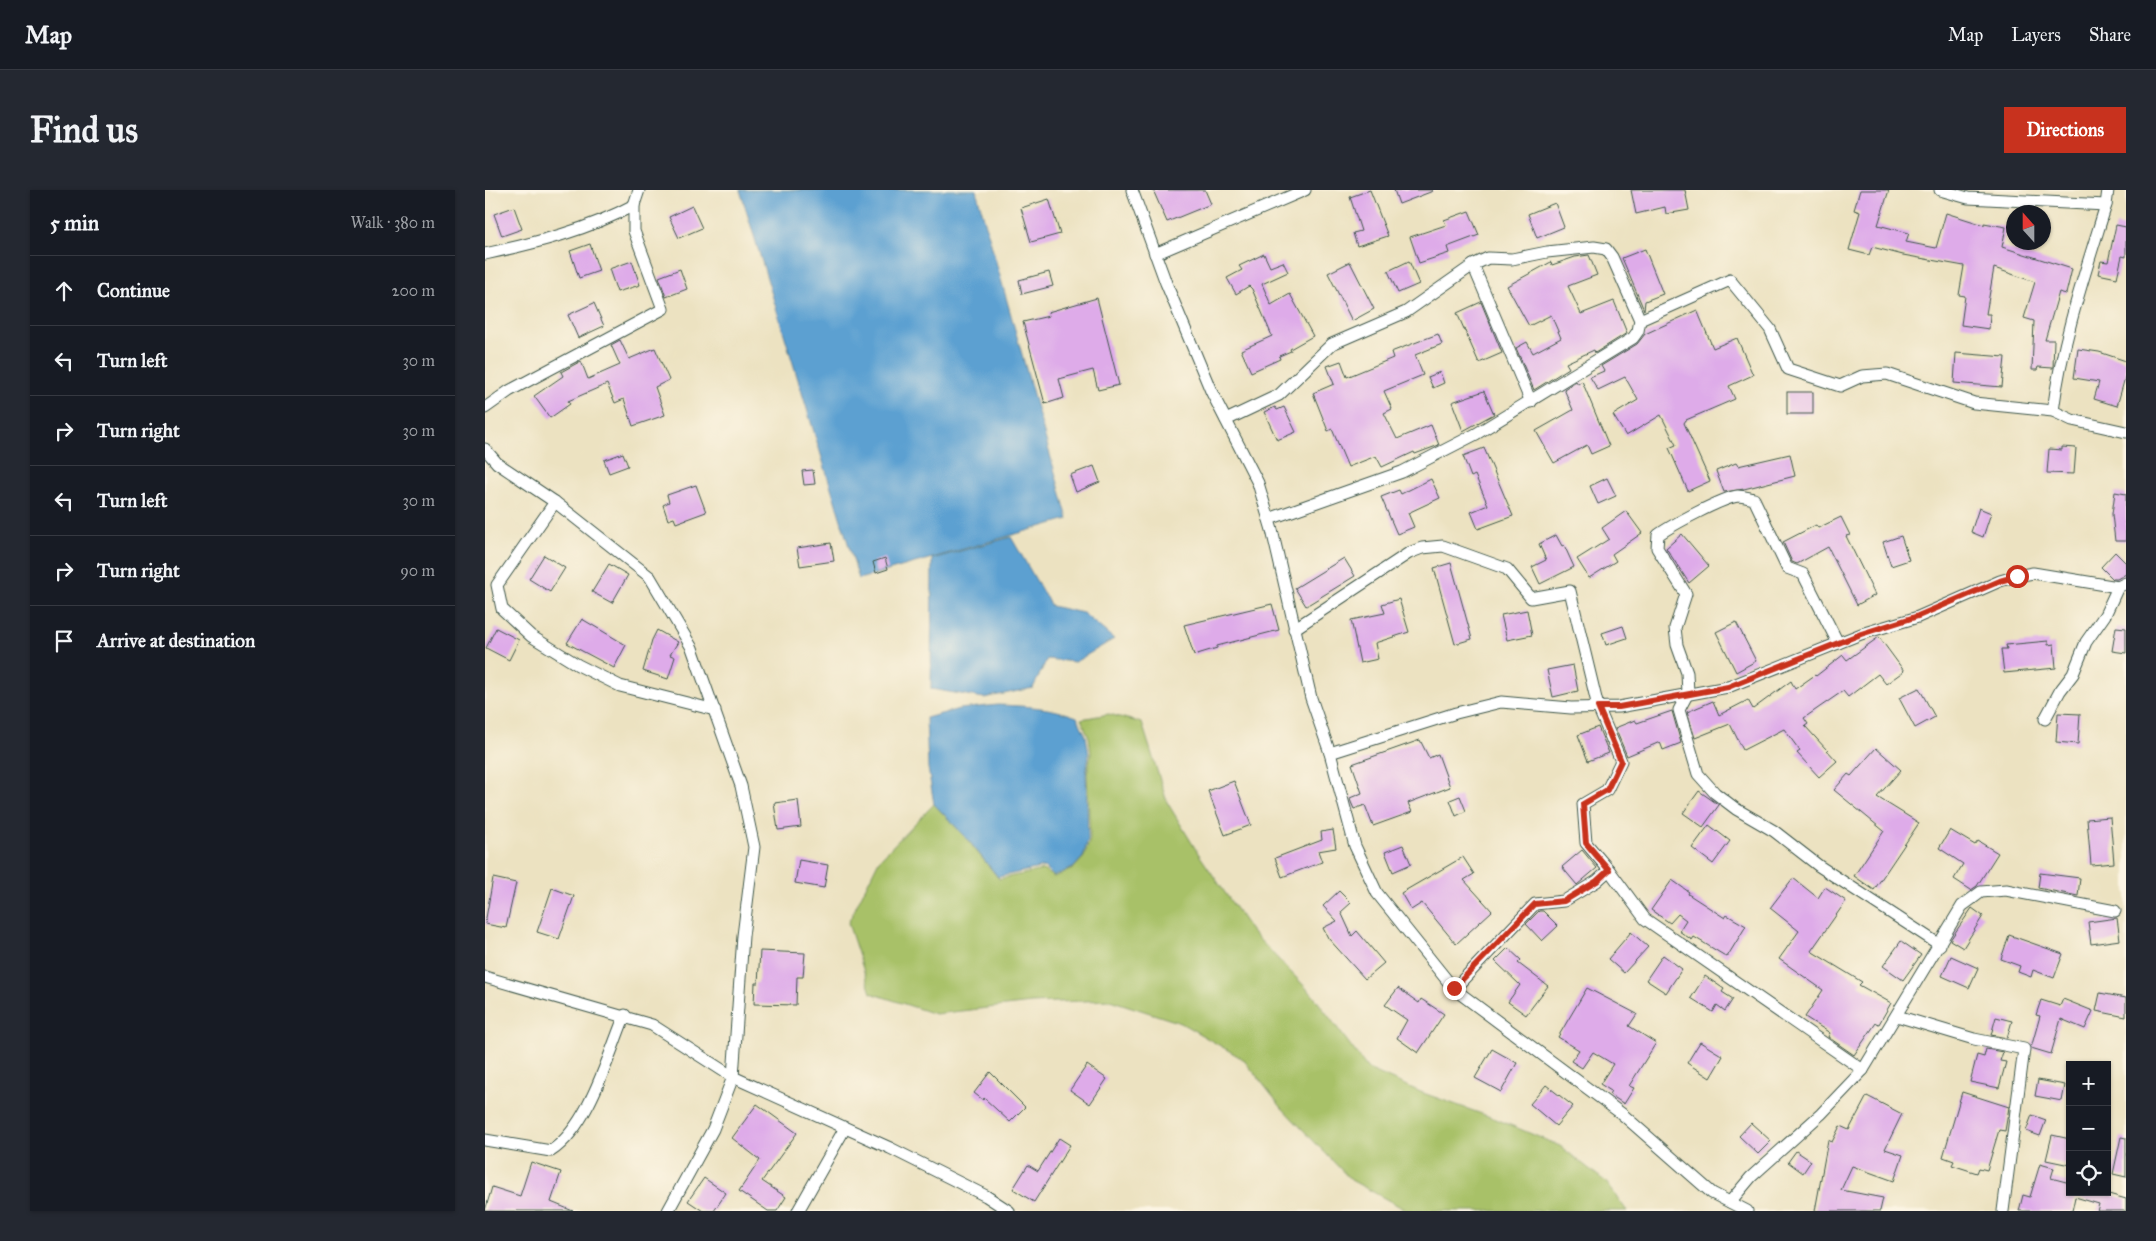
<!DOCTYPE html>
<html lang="en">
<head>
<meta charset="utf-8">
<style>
  :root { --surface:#171b24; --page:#242831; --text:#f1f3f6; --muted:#9ea1a6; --line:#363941; --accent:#c8321e }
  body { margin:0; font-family:"IM FELL Great Primer",serif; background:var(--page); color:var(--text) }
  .controls { position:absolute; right:15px; bottom:15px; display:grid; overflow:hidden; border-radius:0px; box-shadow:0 1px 4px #0004 }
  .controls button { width:45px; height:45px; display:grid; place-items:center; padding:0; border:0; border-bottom:1px solid var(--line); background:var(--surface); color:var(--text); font:25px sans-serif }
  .compass { position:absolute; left:1521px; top:15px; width:45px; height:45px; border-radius:50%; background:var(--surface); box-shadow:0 1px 4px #0004; rotate:339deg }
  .stop { position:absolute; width:15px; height:15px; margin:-11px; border:4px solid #c8321e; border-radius:50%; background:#fff }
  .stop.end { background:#c8321e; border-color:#fff; box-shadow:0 1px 5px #0008 }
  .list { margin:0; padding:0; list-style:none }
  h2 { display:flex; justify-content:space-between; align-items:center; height:65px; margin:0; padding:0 20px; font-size:21px }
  h2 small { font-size:16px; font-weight:400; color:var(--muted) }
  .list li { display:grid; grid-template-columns:32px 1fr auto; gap:15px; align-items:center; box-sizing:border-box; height:70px; padding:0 20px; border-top:1px solid var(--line) }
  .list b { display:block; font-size:19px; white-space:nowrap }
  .list em { font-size:16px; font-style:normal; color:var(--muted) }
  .icon { flex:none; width:28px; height:28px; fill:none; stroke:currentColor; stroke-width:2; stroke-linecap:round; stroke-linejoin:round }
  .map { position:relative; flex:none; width:1641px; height:1021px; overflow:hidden; border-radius:0px }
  header { display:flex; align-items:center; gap:30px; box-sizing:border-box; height:70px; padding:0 25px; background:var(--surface); border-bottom:1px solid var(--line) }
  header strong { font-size:24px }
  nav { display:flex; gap:28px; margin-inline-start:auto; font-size:18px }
  .intro { display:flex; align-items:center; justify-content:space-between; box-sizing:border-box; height:120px; padding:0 30px }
  h1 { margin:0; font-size:35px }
  .button { padding:12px 22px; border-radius:0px; background:var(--accent); color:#fff; font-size:18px; font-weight:700 }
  main { display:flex; gap:30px; padding:0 30px }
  aside { flex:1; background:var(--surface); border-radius:0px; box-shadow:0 1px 4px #0004 }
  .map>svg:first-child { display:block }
</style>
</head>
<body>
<header>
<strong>Map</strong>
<nav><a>Map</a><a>Layers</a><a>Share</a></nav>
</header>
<div class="intro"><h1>Find us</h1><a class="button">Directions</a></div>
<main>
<aside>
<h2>5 min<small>Walk · 380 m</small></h2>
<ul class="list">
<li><svg class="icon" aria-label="ahead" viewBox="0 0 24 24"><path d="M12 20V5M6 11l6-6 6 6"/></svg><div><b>Continue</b></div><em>200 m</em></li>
<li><svg class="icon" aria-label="left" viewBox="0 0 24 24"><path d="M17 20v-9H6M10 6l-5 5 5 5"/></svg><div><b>Turn left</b></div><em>30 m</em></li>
<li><svg class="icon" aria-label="right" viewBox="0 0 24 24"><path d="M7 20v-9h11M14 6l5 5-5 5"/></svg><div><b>Turn right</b></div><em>30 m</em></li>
<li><svg class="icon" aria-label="left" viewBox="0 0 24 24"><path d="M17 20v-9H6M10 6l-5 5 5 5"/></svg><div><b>Turn left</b></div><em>30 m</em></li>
<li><svg class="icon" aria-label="right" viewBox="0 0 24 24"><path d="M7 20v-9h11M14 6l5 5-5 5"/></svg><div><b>Turn right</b></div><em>90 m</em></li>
<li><svg class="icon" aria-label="arrive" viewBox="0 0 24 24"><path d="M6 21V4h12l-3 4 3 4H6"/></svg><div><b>Arrive at destination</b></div></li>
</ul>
</aside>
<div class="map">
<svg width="1641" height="1021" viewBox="0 0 1641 1021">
  <rect width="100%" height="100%" fill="#fcf5e5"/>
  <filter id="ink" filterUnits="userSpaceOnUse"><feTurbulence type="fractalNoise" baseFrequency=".02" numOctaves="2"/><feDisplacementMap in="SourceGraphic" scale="10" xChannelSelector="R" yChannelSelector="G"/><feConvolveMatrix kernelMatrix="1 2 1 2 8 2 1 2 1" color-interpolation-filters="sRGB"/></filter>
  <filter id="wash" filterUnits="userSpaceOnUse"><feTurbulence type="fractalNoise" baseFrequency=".0096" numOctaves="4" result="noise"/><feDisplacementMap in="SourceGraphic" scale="20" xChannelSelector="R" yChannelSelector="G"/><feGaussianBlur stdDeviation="1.12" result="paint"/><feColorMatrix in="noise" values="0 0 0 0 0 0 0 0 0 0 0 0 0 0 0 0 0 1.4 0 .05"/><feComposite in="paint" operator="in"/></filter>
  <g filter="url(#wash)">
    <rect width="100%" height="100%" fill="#ece2c1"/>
    <polygon fill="#a8c167" stroke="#647f4e" points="624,524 657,533 682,612 713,663 766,741 827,804 883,879 938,903 1011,929 1075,956 1121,992 1142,1021 923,1021 866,990 797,918 758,869 696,833 625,810 546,813 450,824 386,803 363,733 394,670 449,614 480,647 514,689 558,680 569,687 588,679 599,667 605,649 602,584 606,564 604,547 596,529"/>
    <g fill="#5ca0d1" stroke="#3e6e82">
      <polygon points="255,0 491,0 583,329 374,389"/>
      <polygon points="526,347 566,416 598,423 629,449 590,472 562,469 548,498 499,508 446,499 447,369"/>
      <path d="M513,515C540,516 566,517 592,527L601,546L604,565L601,584L603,649L598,667L588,678L568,686L559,677L513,687L480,646L449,614L443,578L441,528L474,519Z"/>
    </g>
    <g id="blocks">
      <g fill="#deabe9">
        <polygon points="668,0 720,0 726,14 682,32"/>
        <polygon points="885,0 903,46 872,56 868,43 876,41 865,7"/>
        <polygon points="909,0 947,0 948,1 914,14"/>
        <polygon points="1146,0 1200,0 1204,20 1181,24 1180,17 1151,24"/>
        <polygon points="1375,0 1404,0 1393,35 1424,43 1421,52 1451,58 1461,23 1499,35 1499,33 1521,37 1517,57 1587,79 1581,104 1574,102 1560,150 1569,150 1568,178 1553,177 1552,180 1547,180 1549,131 1539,128 1550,92 1509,78 1501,124 1505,124 1504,139 1476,135 1480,106 1474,105 1479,76 1418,65 1387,57 1384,65 1364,60 1375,22 1369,20"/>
        <polygon points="564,9 575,44 546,52 536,18"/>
        <polygon points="1070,13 1079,37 1052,48 1043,24"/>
        <polygon points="207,16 217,38 194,48 184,27"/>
        <polygon points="29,17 37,39 17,46 9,24"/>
        <polygon points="984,21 994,45 962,57 964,63 934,73 925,47 961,35 959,30"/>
        <polygon points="1631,35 1641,37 1641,67 1637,66 1632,88 1613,84 1616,71 1623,72"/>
        <polygon points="105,54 114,81 94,88 85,61"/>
        <polygon points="1160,59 1178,104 1160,111 1159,120 1137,68"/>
        <polygon points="779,64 785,77 798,72 803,82 777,94 786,115 805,104 828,146 805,159 806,161 794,166 795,169 766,182 756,160 787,146 767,99 764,96 751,104 742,88 757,80 754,76"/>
        <polygon points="1104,65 1112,85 1083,96 1096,124 1129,111 1142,143 1110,163 1109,160 1081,173 1084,178 1049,200 1031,158 1042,152 1048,163 1076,148 1066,125 1044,136 1022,96 1066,72 1067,75 1090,67"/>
        <polygon points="147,71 155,95 132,102 124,79"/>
        <polygon points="924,71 934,94 913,103 903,81"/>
        <polygon points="865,72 889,119 867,131 843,83"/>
        <polygon points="195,79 202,99 181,107 174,87"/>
        <polygon points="564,82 568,96 537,104 534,90"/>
        <polygon points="612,108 634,195 613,200 608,180 574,189 579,208 560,214 538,132 564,126 563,122"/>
        <polygon points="996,112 1017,163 994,173 972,123"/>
        <polygon points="109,113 119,136 93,148 83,125"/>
        <polygon points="1212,120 1228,158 1252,148 1268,185 1244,196 1250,209 1201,230 1199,233 1225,291 1203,301 1184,258 1191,255 1176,225 1141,246 1128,225 1153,210 1140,187 1113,200 1105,187 1119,181 1116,176 1152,154 1160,144"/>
        <polygon points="953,144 957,154 930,165 938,185 899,201 907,219 899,223 912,249 946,235 954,255 930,264 929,262 897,277 891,266 863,277 847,239 843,241 828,203 849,194 842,176 856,171 862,187 908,168 906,162"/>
        <polygon points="135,150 144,169 170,158 184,190 170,197 180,225 148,236 139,209 130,213 122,194 83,211 85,214 65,228 49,206 78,186 76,182 96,171 103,189 135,175 126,155"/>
        <polygon points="1593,159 1614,162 1641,171 1641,184 1632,216 1609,209 1614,192 1589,188"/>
        <polygon points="1471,163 1520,167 1517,197 1469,193"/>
        <polygon points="955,182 959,193 948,198 943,187"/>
        <polygon points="1091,191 1093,194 1097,191 1124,256 1106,264 1102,255 1069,273 1051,241 1088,220 1079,199"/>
        <polygon points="999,201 1009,224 978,241 967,212"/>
        <rect x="1302" y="202" width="26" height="22"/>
        <polygon points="790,217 792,220 799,217 811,242 792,250 779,222"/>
        <polygon points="1577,257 1591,258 1589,284 1562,283 1564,259 1577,260"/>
        <polygon points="999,258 1028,326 993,339 986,322 1003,315 990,285 986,287 978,266"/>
        <polygon points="138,263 143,276 124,283 119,270"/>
        <polygon points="1305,264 1310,286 1259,299 1239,302 1231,281 1251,273 1253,276"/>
        <polygon points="609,276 615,292 591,302 585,285"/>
        <polygon points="328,280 330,294 319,295 317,281"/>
        <polygon points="1122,288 1131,306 1113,314 1105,296"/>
        <polygon points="946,289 955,308 923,323 929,337 912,344 896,307 914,300 916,304"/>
        <polygon points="211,295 221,322 191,333 189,328 183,330 178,315 184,312 182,305"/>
        <polygon points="1630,302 1641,304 1641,351 1630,351 1627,324"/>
        <polygon points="1494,318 1506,323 1498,347 1486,342"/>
        <polygon points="1141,321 1157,343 1127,364 1131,371 1104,388 1092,369 1124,349 1117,338"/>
        <polygon points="1356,327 1365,345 1361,346 1390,405 1372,415 1343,357 1312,374 1307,372 1298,352 1331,335 1333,338"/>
        <polygon points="1197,344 1224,376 1204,393 1181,358"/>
        <polygon points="1071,345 1077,356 1079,355 1089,377 1055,394 1047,377 1061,370 1054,354"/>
        <polygon points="1416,346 1424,370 1406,376 1398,352"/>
        <polygon points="346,353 349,371 315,376 312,358"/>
        <polygon points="1630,362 1641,373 1641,384 1632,389 1628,389 1616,377"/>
        <polygon points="59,365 80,378 65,402 44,389"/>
        <polygon points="400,368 403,379 391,383 388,372"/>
        <polygon points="859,368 870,386 821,416 810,398"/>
        <polygon points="966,373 987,449 970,454 949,378"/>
        <polygon points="124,374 143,385 127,413 107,402"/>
        <polygon points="914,409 924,442 890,453 893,469 875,473 866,430 900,423 897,414"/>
        <polygon points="787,414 794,440 732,456 732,458 709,465 699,435"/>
        <polygon points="1042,420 1047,445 1022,450 1016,425"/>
        <polygon points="97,429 141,455 129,478 82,453"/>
        <polygon points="1251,432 1271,471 1251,482 1231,442"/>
        <polygon points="1138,436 1142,448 1121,455 1117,443"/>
        <polygon points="1631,437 1641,438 1641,463 1627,461"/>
        <polygon points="11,438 34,450 24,470 1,458"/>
        <polygon points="172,440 193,452 185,465 190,467 183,489 158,481 167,450"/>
        <polygon points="1394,447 1419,481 1401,494 1393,484 1363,507 1358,501 1319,528 1323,534 1320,536 1352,571 1334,587 1312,563 1315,561 1299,539 1258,560 1245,534 1210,548 1202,522 1228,511 1234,525 1263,510 1268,519 1306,491 1310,499 1330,485 1331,486 1358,465 1362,470"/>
        <polygon points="1563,451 1563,455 1569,454 1571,478 1519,483 1516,459 1522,459 1521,455"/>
        <polygon points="1088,475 1093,501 1068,507 1062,480"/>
        <polygon points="1434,498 1450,527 1430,538 1414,508"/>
        <polygon points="1187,521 1196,553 1178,560 1175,552 1142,566 1130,538 1150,530 1152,533"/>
        <polygon points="1573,523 1595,524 1593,554 1571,552"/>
        <polygon points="1113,537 1124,563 1103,571 1093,545"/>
        <polygon points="935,550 944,568 953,564 965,597 923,613 927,622 888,636 880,615 869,619 866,612 865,608 877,603 867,574"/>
        <polygon points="1391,558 1416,580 1392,607 1434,633 1389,700 1369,686 1399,641 1349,600 1363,584 1366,586"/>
        <polygon points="749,591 766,635 740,645 723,601"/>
        <polygon points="1214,601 1234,615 1218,637 1198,623"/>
        <polygon points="975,606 981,621 971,626 965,610"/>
        <polygon points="313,610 316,637 293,640 289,613"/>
        <polygon points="1625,627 1629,673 1606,675 1602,629"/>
        <polygon points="1224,635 1245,651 1228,674 1207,658"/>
        <polygon points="848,640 851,658 833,661 837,672 797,687 790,668 837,650 836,642"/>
        <polygon points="1465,640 1490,655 1493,651 1513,663 1492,696 1486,700 1469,689 1478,674 1454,658"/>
        <polygon points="918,655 926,674 908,682 900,662"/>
        <polygon points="1097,660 1112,678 1092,695 1077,677"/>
        <polygon points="978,667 989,684 979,690 1007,721 971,754 937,713 926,720 916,703"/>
        <polygon points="314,670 343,675 339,698 310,693"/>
        <polygon points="1555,683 1595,688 1593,706 1553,698"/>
        <polygon points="8,688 31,693 21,738 0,734"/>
        <polygon points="1308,688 1333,708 1340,697 1361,711 1326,761 1377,792 1374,795 1406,813 1394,834 1391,833 1369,865 1343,847 1345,843 1320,827 1338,800 1294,769 1314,741 1285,718"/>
        <polygon points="1187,690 1204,702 1203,704 1240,728 1242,725 1261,736 1242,767 1209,747 1207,750 1194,741 1201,730 1193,724 1185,733 1166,720"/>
        <polygon points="67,698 89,706 74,749 52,742"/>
        <polygon points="854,701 866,713 856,722 867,746 872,741 899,773 880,789 843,748 838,738 852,731 838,716"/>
        <polygon points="1487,718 1498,726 1478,758 1465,750"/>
        <polygon points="1054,721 1058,721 1073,736 1057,751 1041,734"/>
        <polygon points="1632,728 1635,750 1606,754 1603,732"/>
        <polygon points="1146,742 1163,757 1139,783 1123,769"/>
        <polygon points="1524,745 1578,764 1569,788 1548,780 1546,787 1533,782 1535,776 1516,769"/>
        <polygon points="1416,751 1436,765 1418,790 1398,776"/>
        <polygon points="1023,758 1036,770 1033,773 1063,796 1041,825 1023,812 1035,795 1010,771"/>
        <polygon points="275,761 320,763 318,787 312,787 311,815 269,814 270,793 273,793"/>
        <polygon points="1178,765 1197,779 1181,803 1161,790"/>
        <polygon points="1466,766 1493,778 1484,798 1457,786"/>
        <polygon points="1220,786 1239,799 1237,802 1248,809 1240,821 1232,815 1228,822 1206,808"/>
        <polygon points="913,798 934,813 936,809 959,824 933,863 912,848 922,830 900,815"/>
        <polygon points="1102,798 1152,824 1144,836 1171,853 1144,896 1149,898 1139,914 1124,904 1126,901 1115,894 1128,874 1108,862 1097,878 1086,871 1094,860 1073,847"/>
        <polygon points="1615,803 1641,808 1641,827 1611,821"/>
        <polygon points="1578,809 1608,821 1600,839 1576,829 1566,864 1546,858 1555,826 1551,825 1556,810 1575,816"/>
        <polygon points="1511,827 1527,831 1522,848 1506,845"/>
        <polygon points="1215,852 1238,866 1225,888 1202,873"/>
        <polygon points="1007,859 1032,873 1016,902 990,888"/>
        <polygon points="1501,859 1518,862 1515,871 1521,872 1514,898 1485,892 1492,865 1499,867"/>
        <polygon points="602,875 622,889 605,914 585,900"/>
        <polygon points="505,882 540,917 525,932 499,908 498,910 489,903"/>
        <polygon points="1553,890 1580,895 1577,911 1550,906"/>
        <polygon points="1061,895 1088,916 1071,936 1045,914"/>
        <polygon points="1477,902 1524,917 1520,941 1514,940 1502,980 1494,978 1492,983 1467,975 1469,971 1458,967"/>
        <polygon points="1382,906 1417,924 1400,959 1418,965 1409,991 1367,976 1356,1000 1398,1008 1395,1021 1330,1021 1343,950 1347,952 1355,936 1364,940"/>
        <polygon points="272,914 312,943 277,991 301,1007 292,1021 283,1021 254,1001 275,970 247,948"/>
        <polygon points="1547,925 1561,930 1555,946 1541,941"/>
        <polygon points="1266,933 1286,951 1273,964 1254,946"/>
        <polygon points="1567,945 1585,949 1585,975 1561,970"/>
        <polygon points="1636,947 1641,948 1641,987 1628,984"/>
        <polygon points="574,948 585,955 549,1012 528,999 543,975 553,981"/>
        <polygon points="1311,961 1326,971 1318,983 1303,972"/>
        <polygon points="46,972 76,982 66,1012 88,1021 0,1021 7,997 35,1006"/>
        <polygon points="1555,974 1569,978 1566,988 1585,993 1585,1002 1617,1002 1641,1009 1641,1021 1612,1021 1614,1014 1590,1007 1587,1021 1534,1021 1538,1005 1545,1007"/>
        <polygon points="219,988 241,1003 229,1021 218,1021 203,1011"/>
      </g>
    </g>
  </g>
  <g filter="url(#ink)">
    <use href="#blocks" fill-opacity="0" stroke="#3e5649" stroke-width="1"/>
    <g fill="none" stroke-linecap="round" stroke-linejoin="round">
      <g stroke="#3e5649" stroke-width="13">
        <g id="street">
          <polyline points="647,0 681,93 726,201 773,293 787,340 826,508 845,563 870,656 892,703 969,799 1137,924 1227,1003 1262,1021"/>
          <polyline points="1455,0 1483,8 1621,15"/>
          <path d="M0,64C51,53 103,40 149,15L154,0"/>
          <polyline points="670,64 820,0"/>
          <polyline points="988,75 1046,212"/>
          <polyline points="1155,130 1245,90 1285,139 1303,179 1355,196 1377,186 1402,184 1489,213 1568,221 1587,230 1641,242"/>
          <polyline points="0,218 24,201 178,119 149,41 149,15"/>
          <path d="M1568,221C1577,150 1600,83 1621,15L1623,0"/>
          <polyline points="741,230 794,205 847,154 921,122 988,75 1003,68 1027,69 1062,62 1109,57 1121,59 1127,67 1155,130 1153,141 1148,148 991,244 917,282 784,329"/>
          <polyline points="0,259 12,273 70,312 165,387 207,458 256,596 269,657 258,746 248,887 228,939 183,1021"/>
          <polyline points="70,312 12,395 17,419 46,446 93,475 135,496 230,520"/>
          <polyline points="809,439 924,363 937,358 958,356 1022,379 1046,408 1085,401 1113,517 1136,571 1122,600 1098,614 1101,653 1124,680 1160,729 1378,880"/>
          <path d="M1353,453L1318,384L1302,378L1269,309C1264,308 1258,306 1253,306C1237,308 1187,335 1173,345L1172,358L1201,404L1190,438L1192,455L1202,483L1203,503L1194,520L1213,584L1230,603L1251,619L1289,641L1334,676L1455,755"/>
          <polyline points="1560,529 1575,501 1588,484 1601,452 1620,425 1633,397 1641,393"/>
          <polyline points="845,563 971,523 1016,512 1086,518 1134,517 1243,497 1376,444 1433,427 1515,391 1532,386 1548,383 1633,397"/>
          <polyline points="0,787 167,835 248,887 405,958 501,1006 524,1021"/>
          <polyline points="969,799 1050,714 1079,711 1112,691 1124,680"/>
          <polyline points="1412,826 1489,849 1539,859 1518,1021"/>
          <path d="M0,950L66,961C104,936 123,866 140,825"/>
          <polyline points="1245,1012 1266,987 1336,924 1378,880 1477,716 1496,702 1521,700 1630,721"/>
          <polyline points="313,1021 360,938"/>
        </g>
      </g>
      <use href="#street" stroke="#fff" stroke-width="11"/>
    </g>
  </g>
  <g fill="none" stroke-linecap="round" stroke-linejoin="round" filter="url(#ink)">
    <polyline stroke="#c8321e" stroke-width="6" points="969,798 1050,714 1079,711 1112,691 1124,680 1101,653 1098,614 1122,600 1136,571 1113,517 1134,517 1243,497 1376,444 1433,426 1515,391 1532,386"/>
  </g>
</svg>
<div class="controls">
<button>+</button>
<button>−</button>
<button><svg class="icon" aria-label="locate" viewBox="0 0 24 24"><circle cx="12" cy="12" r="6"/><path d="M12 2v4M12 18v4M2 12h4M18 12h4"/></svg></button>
</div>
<svg class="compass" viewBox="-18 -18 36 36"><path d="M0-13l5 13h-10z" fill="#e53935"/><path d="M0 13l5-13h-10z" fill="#9ea1a6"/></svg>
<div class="stop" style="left:1532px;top:386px"></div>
<div class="stop end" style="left:969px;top:798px"></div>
</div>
</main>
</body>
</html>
